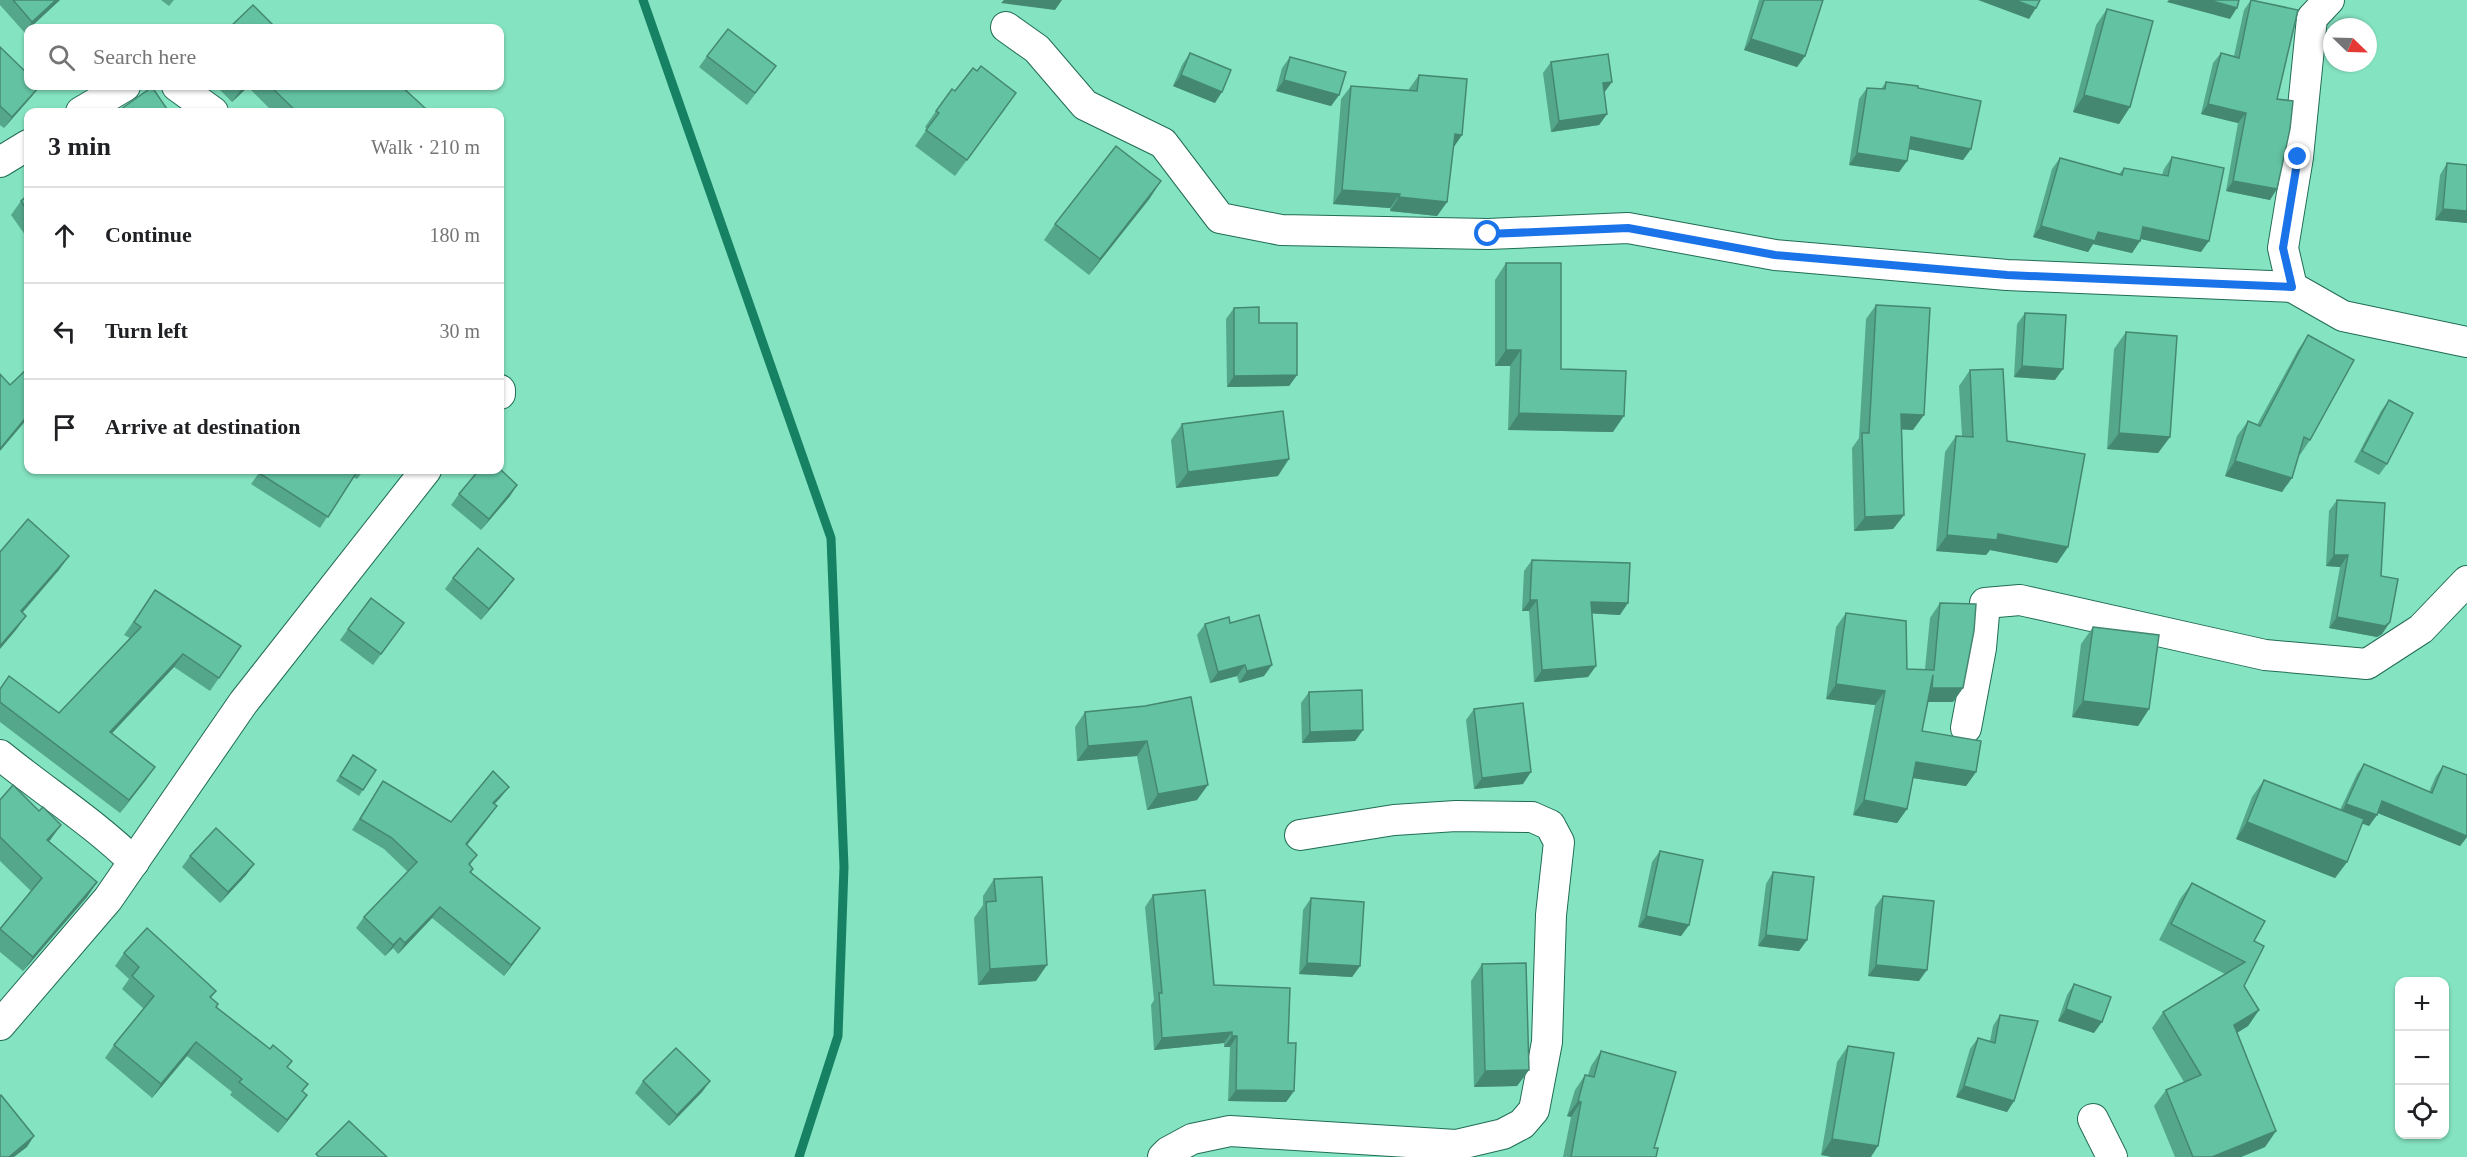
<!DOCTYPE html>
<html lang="en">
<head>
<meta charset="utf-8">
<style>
  :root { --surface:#fff; --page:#f6f6f6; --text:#202124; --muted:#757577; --line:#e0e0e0 }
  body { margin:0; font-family:Georgia,serif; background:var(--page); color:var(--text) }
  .controls { position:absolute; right:18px; bottom:18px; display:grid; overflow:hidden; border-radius:12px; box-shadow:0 2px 4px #0004 }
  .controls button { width:54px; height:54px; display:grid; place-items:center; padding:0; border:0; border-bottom:2px solid var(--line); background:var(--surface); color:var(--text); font:30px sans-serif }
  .compass { position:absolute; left:2323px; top:18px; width:54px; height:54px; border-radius:50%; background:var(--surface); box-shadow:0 2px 4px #0004; rotate:113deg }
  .stop { position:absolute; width:18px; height:18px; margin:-14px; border:4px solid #1a73e8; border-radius:50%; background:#fff }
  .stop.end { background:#1a73e8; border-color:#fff; box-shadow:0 2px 6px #0008 }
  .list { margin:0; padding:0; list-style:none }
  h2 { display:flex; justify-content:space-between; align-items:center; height:78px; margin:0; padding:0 24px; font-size:26px }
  h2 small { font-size:20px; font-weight:400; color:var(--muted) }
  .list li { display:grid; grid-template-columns:39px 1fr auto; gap:18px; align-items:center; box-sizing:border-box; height:96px; padding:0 24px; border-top:2px solid var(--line) }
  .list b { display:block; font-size:22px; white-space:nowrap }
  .list em { font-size:20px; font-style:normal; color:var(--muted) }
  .icon { flex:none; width:33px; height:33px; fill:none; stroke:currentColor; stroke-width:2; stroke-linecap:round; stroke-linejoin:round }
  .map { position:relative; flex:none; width:2467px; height:1157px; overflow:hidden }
  .search { position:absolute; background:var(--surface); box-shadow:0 2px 4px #0004; left:24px; top:24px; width:480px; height:66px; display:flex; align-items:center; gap:15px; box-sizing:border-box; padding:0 21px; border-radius:12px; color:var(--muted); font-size:22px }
  .panel { position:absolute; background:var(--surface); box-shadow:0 2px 4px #0004; left:24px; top:108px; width:480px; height:366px; border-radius:12px }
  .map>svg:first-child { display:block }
</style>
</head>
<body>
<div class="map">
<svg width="2467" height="1157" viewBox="0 0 2467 1157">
  <rect width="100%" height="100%" fill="#84e3c1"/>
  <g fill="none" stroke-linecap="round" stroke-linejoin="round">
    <polyline stroke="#178164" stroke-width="9" points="643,0 831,538 844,867 838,1036 799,1157"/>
    <g stroke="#216c55" stroke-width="32">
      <g id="street">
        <polyline points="2329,0 2312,18 2298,157 2283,248 2292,287 2343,316 2467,342"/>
        <polyline points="1006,27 1037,49 1085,105 1163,143 1220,218 1281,230 1488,234 1628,228 1775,255 2007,275 2292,287"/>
        <polyline points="177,86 213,112"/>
        <polyline points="81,112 125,86"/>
        <polyline points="0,162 28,145"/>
        <polyline points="500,390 500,394"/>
        <polyline points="1966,728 1981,648 1985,603 2020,600 2265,655 2367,664 2421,629 2467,581"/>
        <path d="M0,755C44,791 93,822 134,862"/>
        <polyline points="0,1025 108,899 243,703 426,470"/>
        <polyline points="2093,1119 2112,1157"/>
        <polyline points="1163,1157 1168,1152 1192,1139 1230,1131 1456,1145 1503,1134 1522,1124 1534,1110 1547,1042 1551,915 1559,842 1550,825 1532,817 1456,816 1394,820 1300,835"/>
      </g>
    </g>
    <use href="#street" stroke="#fff" stroke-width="30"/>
  </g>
  <g fill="#55a78b">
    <polygon points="0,0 60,0 28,28 25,33 0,5"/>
    <polygon points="161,0 174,0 169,6"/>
    <polygon points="1759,0 1823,0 1805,56 1797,67 1744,50"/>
    <polygon points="2251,0 2277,99 2270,200 2226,191 2238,123 2201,114 2213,63 2221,53 2234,56 2244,10"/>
    <polygon points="2107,9 2130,107 2119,124 2073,112 2096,25"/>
    <polygon points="0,47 32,96 4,128 0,125"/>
    <polygon points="1190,53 1215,103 1173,86 1182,65"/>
    <polygon points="707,56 776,66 747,105 699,67"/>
    <polygon points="1290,57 1339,95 1331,106 1276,91 1282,68"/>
    <polygon points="1551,62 1612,82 1604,92 1607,114 1599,125 1551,132 1543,73"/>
    <polygon points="1419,75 1462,135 1453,148 1447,202 1437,216 1390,211 1390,208 1333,204 1341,99 1351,86 1409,90 1409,89"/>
    <polygon points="1886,82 1918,88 1971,149 1963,160 1909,149 1907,161 1899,172 1849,165 1859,99 1867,88 1881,89"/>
    <polygon points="216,86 401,86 425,108 422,112 273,112 248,87 232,102"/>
    <polygon points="955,91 1005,109 955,176 915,146 927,129 925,127 936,111"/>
    <polygon points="2172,157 2201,252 2141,239 2140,241 2132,253 2093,244 2088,252 2033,237 2052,169 2060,158 2119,174 2124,168 2162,175 2164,169"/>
    <polygon points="2447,163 2467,223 2435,220 2440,175"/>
    <polygon points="28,195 28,239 11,215 21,201"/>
    <polygon points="1150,198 1089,275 1044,240 1055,224"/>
    <polygon points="1506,263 1561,369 1613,432 1508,430 1510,366 1495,366 1495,280"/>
    <polygon points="1876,305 1913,430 1902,429 1904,515 1893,529 1854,531 1852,448 1859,438 1866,319"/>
    <polygon points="1234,308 1259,323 1297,375 1289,386 1227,387 1226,319"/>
    <polygon points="2025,313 2055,380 2014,377 2017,324"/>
    <polygon points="2126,332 2170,437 2158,453 2107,449 2114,349"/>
    <polygon points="2308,335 2310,440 2300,455 2299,454 2282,492 2225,476 2237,436 2248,421 2257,425 2298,350"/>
    <polygon points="1970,370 2007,441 2068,547 2057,563 1990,550 1986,555 1936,551 1945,452 1956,436 1962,436 1959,386"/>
    <polygon points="2389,400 2387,464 2379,475 2354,462 2381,411"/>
    <polygon points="1182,424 1278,476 1176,488 1171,440"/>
    <polygon points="261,470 364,470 357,479 353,477 320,528 251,484"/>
    <polygon points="517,485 510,496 481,530 451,505 459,494"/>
    <polygon points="2337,500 2381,576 2390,622 2382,634 2377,637 2329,628 2340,567 2326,566 2329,511"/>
    <polygon points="1532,560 1620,615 1591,613 1596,666 1588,677 1534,682 1529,611 1522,611 1524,571"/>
    <polygon points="453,578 506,590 481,620 445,589"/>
    <polygon points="155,590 219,678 210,691 174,667 112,733 155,767 120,813 0,722 0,689 59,713 130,638 124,635"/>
    <polygon points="1940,603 1963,688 1953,702 1928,702 1922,731 1976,772 1966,786 1913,778 1907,809 1897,823 1853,815 1875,705 1826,699 1836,627 1846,613 1907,669 1925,669 1930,618"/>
    <polygon points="1230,623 1264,676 1239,683 1237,676 1210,683 1197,635 1205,624"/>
    <polygon points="2093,627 2149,709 2138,726 2072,717 2081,644"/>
    <polygon points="348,629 396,634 373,665 340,640"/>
    <polygon points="1309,692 1363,730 1355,741 1302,743 1301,703"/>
    <polygon points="1145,706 1197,800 1147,810 1137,756 1077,761 1075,727 1085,712"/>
    <polygon points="1474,709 1523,784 1474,789 1466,720"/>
    <polygon points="353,755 376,770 359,796 336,781"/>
    <polygon points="2364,764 2429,792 2436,776 2443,766 2467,775 2467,837 2460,846 2378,813 2369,826 2362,823 2347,862 2335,878 2236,839 2252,797 2264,780 2340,810 2357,774"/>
    <polygon points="383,781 451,822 501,797 494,804 497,806 489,817 467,845 477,855 470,865 473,869 471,872 540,928 504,976 432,918 398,954 393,948 385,956 356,928 364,917 408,872 384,849 352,830"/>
    <polygon points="0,800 51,839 49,841 97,882 87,897 23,971 0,952 0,928 31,891 0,861"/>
    <polygon points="1660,851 1689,925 1681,936 1638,927 1652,862"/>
    <polygon points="190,856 254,864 246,875 220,903 182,867"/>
    <polygon points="1773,872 1807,940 1799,951 1758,946 1766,884"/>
    <polygon points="994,879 1036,981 978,985 974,918 983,905 983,896"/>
    <polygon points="2192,883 2254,941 2244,986 2259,1010 2248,1026 2237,1033 2276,1131 2265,1147 2241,1157 2175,1157 2154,1106 2166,1090 2184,1082 2152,1028 2163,1012 2225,974 2159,940 2180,899"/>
    <polygon points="1153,895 1214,985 1288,1043 1294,1091 1286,1102 1228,1101 1230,1047 1224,1047 1224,1043 1154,1050 1151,1005 1154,1000 1145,907"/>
    <polygon points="1883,896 1919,981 1868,976 1875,907"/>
    <polygon points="1311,898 1360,966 1352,977 1299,974 1303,910"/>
    <polygon points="124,953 216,991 211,998 216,1007 287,1067 302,1092 307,1095 278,1133 230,1095 232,1092 187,1056 152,1098 105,1058 114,1045 144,1009 122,989 129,979 115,966"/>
    <polygon points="1482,964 1529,1070 1517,1086 1474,1087 1471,981"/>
    <polygon points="2074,984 2094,1033 2058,1021 2067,995"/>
    <polygon points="2000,1015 2014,1101 2007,1112 1956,1097 1970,1049 1978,1038 1990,1041 1993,1026"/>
    <polygon points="1848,1046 1878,1146 1821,1155 1837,1062"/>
    <polygon points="1601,1051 1654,1148 1656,1157 1563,1157 1571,1117 1567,1116 1575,1090 1585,1075 1588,1075 1591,1066"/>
    <polygon points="643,1081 710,1081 702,1092 669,1126 635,1093"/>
  </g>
  <g fill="#458871">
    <polygon points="56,0 60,0 30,28 28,28 25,33 32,22"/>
    <polygon points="1004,0 1062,0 1055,10 1001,3"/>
    <polygon points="1978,0 2015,0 2036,8 2029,19"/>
    <polygon points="2169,0 2209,0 2237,8 2230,19 2167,2"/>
    <polygon points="1751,39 1805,56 1797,67 1744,50"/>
    <polygon points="1181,75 1222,92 1215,103 1173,86"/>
    <polygon points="1284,80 1339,95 1331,106 1276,91"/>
    <polygon points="1612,82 1604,93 1603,83"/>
    <polygon points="40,86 32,96 4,128 12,117"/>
    <polygon points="244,86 249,86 232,102 242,88"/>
    <polygon points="2084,95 2130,107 2119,124 2073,112"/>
    <polygon points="2208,104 2246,113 2238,123 2201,114"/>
    <polygon points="1607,114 1599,125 1551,132 1559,121"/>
    <polygon points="1455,134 1462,135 1453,148"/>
    <polygon points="1911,137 1971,149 1963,160 1903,148"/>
    <polygon points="1857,153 1907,161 1899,172 1849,165"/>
    <polygon points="1161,181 1150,198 1089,275 1100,259"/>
    <polygon points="2233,181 2277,189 2270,200 2226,191"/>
    <polygon points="1342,190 1400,194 1390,208 1333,204"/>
    <polygon points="1399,197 1447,202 1437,216 1390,211"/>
    <polygon points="2443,209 2467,211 2467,223 2435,220"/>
    <polygon points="2041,226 2098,232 2140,241 2132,253 2093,244 2088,252 2033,237"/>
    <polygon points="2143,227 2209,241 2201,252 2136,238"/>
    <polygon points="1506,350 1521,350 1510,366 1495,366"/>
    <polygon points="2022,366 2063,369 2055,380 2014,377"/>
    <polygon points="1297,375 1289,386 1227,387 1234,376"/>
    <polygon points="1519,413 1624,416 1613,432 1508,430"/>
    <polygon points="1901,414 1924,415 1913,430 1891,429"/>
    <polygon points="28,415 28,418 0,451 0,449"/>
    <polygon points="2119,433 2170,437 2158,453 2107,449"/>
    <polygon points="1289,459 1278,476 1176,488 1188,472"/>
    <polygon points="2235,461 2292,478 2282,492 2225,476"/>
    <polygon points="517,485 510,496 481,530 489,519"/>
    <polygon points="1904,515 1893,529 1854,531 1865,517"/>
    <polygon points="1998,534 2068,547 2057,563 1990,550 1986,555 1936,551 1947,535"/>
    <polygon points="2334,555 2348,555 2340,567 2326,566"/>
    <polygon points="69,556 59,570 11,626 21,611"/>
    <polygon points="514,579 506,590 481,620 489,609"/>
    <polygon points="1530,600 1537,600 1529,611 1522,611"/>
    <polygon points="1591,602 1628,603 1620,615 1583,613"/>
    <polygon points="26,616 16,630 0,649 0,646"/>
    <polygon points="2337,617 2390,622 2382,634 2377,637 2329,628"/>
    <polygon points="183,654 174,667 101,745 110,732"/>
    <polygon points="1245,665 1237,676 1210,683 1218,672"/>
    <polygon points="1272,665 1264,676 1239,683 1247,671"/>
    <polygon points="1596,666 1588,677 1534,682 1542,670"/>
    <polygon points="1836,684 1885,691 1875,705 1826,699"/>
    <polygon points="1932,688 1963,688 1953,702 1922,702"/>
    <polygon points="2083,701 2149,709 2138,726 2072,717"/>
    <polygon points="1363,730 1355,741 1302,743 1310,732"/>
    <polygon points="1147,741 1137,756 1077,761 1088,746"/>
    <polygon points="1916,762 1976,772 1966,786 1906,777"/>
    <polygon points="155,767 146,780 120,813 129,800"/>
    <polygon points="1531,772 1523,784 1474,789 1482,778"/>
    <polygon points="1208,785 1197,800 1147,810 1158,794"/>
    <polygon points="509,787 501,797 485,814 493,803"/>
    <polygon points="1864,800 1907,809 1897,823 1853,815"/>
    <polygon points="2382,801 2467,836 2467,837 2460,846 2375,812"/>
    <polygon points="2346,804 2377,815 2369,826 2339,815"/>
    <polygon points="497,806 489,817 459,855 466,844"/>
    <polygon points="2247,822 2347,862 2335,878 2236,839"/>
    <polygon points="61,825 51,839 36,854 47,840"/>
    <polygon points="254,864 246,875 220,903 228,892"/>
    <polygon points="97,882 87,897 23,971 33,957"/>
    <polygon points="440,907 432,918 398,954 405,943"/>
    <polygon points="1646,916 1689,925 1681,936 1638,927"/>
    <polygon points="540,928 533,938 504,976 511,965"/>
    <polygon points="1766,935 1807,940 1799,951 1758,946"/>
    <polygon points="400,938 393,948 385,956 393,945"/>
    <polygon points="1307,963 1360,966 1352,977 1299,974"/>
    <polygon points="1047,965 1036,981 978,985 990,969"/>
    <polygon points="1876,965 1927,970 1919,981 1868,976"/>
    <polygon points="2066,1009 2102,1022 2094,1033 2058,1021"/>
    <polygon points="2259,1010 2248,1026 2222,1042 2234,1025"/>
    <polygon points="1232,1032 1224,1043 1154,1050 1162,1038"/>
    <polygon points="1232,1036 1237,1036 1230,1047 1224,1047"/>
    <polygon points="196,1042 187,1056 152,1098 161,1084"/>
    <polygon points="1529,1070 1517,1086 1474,1087 1485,1071"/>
    <polygon points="710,1081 702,1092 669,1126 677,1115"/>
    <polygon points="1964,1086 2014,1101 2007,1112 1956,1097"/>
    <polygon points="1236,1090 1294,1091 1286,1102 1228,1101"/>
    <polygon points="307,1095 298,1108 278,1133 287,1120"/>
    <polygon points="1578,1101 1581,1102 1571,1117 1567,1116"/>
    <polygon points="2276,1131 2265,1147 2241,1157 2212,1157"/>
    <polygon points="34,1136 27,1147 14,1157 9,1157"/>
    <polygon points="1832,1139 1878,1146 1871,1157 1831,1157 1821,1155"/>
  </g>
  <g fill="#63c2a2" stroke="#458871" stroke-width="1.5">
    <polygon points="13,0 56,0 32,22"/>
    <polygon points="1764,0 1823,0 1805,56 1751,39"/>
    <polygon points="2015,0 2040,0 2036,8"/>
    <polygon points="2209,0 2239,0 2237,8"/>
    <polygon points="2251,0 2298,10 2277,99 2293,101 2290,129 2277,189 2233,181 2246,113 2208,104 2221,53 2239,58"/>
    <polygon points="253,5 276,28 229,28"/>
    <polygon points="2107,9 2153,21 2130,107 2084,95"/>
    <polygon points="728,29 776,66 755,93 707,56"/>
    <polygon points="0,47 28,74 28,86 40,86 12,117 0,106"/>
    <polygon points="1190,53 1231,70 1222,92 1181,75"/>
    <polygon points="1608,54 1612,82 1603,83 1607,114 1559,121 1551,62"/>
    <polygon points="1290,57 1346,72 1339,95 1284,80"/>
    <polygon points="981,66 1016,93 967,160 926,130 939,113 936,111 952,89 955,91 973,68 977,71"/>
    <polygon points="1419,75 1467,79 1462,135 1455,134 1447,202 1399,197 1400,194 1342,190 1351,86 1417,91"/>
    <polygon points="1886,82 1918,86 1918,88 1981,101 1971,149 1911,137 1907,161 1857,153 1867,88 1885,89"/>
    <polygon points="270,86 401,86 425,108 421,112 297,112"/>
    <polygon points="152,87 169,112 117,112"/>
    <polygon points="1116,146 1161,181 1100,259 1055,224"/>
    <polygon points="2172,157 2224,168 2209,241 2143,227 2140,241 2098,232 2095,241 2041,226 2060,158 2122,175 2124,168 2168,176"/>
    <polygon points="2447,163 2467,165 2467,211 2443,209"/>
    <polygon points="28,195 28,212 21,201"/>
    <polygon points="1506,263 1561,263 1561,369 1626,371 1624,416 1519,413 1521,350 1506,350"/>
    <polygon points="1876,305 1930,308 1924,415 1901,414 1904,515 1865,517 1862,433 1869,433"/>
    <polygon points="1259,307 1259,323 1297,323 1297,375 1234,376 1234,308"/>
    <polygon points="2025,313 2066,315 2063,369 2022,366"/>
    <polygon points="2126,332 2177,336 2170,437 2119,433"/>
    <polygon points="2308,335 2354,360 2310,440 2304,437 2292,478 2235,461 2248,421 2260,426"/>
    <polygon points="28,368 28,415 0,449 0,374 10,385"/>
    <polygon points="2003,369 2007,441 2085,454 2068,547 1998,534 1997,540 1947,535 1956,436 1973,437 1970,370"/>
    <polygon points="2389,400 2413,413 2387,464 2362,451"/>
    <polygon points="1283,411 1289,459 1188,472 1182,424"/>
    <polygon points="500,469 517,485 489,519 459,494 479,470"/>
    <polygon points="261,470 358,470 328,517 259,473"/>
    <polygon points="2337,500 2385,503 2381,576 2398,579 2390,622 2385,626 2337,617 2348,555 2334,555"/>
    <polygon points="28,519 69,556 21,611 26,616 0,646 0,552"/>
    <polygon points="478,548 514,579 489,609 453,578"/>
    <polygon points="1532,560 1630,563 1628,603 1591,602 1596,666 1542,670 1537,600 1530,600"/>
    <polygon points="155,590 241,646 219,678 183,654 110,732 155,767 129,800 0,702 0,689 9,676 59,713 141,627 134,622"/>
    <polygon points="371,598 404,623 381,654 348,629"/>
    <polygon points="1940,603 1976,604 1974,631 1963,688 1932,688 1933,675 1922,731 1981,741 1976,772 1916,762 1907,809 1864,800 1885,691 1836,684 1846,613 1906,621 1907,669 1934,670"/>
    <polygon points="1259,615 1272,665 1247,671 1245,665 1218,672 1205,624 1229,617 1230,623"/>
    <polygon points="2093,627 2159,635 2149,709 2083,701"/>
    <polygon points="1362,690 1363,730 1310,732 1309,692"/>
    <polygon points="1191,697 1208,785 1158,794 1147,741 1088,746 1085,712 1145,706"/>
    <polygon points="1523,703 1531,772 1482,778 1474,709"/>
    <polygon points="353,755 376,770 363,790 340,776"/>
    <polygon points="2364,764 2432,793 2443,766 2467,775 2467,836 2382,801 2377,815 2346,804"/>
    <polygon points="493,771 509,787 493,803 497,806 466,844 477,855 469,864 473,869 470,872 540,928 511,965 440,907 405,943 400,938 393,945 364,917 417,862 392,838 360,819 383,781 451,822"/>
    <polygon points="2264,780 2364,819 2347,862 2247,822"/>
    <polygon points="13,785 39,811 43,807 61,825 47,840 97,882 33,957 0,929 42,878 0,837 0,800"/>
    <polygon points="216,828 254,864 228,892 190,856"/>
    <polygon points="1660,851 1703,860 1689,925 1646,916"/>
    <polygon points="1773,872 1814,877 1807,940 1766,935"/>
    <polygon points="1042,877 1047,965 990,969 986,902 996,901 994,879"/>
    <polygon points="2192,883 2265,921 2254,941 2264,946 2244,986 2259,1010 2234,1025 2276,1131 2212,1157 2193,1157 2166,1090 2201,1075 2163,1012 2245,962 2171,924"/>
    <polygon points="1205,890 1214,985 1290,988 1288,1043 1296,1043 1294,1091 1236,1090 1237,1036 1232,1036 1232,1032 1162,1038 1159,993 1162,993 1153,895"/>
    <polygon points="1883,896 1934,901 1927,970 1876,965"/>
    <polygon points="1311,898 1364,902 1360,966 1307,963"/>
    <polygon points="147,928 216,991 210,997 218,1004 216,1007 270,1049 273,1045 292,1061 287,1067 308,1084 302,1091 307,1095 287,1120 239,1082 242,1079 196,1042 161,1084 114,1045 154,996 132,976 139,967 124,953"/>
    <polygon points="1526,963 1529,1070 1485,1071 1482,964"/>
    <polygon points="2074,984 2111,997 2102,1022 2066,1009"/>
    <polygon points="2000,1015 2038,1021 2014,1101 1964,1086 1978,1038 1995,1043"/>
    <polygon points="1848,1046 1894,1053 1878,1146 1832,1139"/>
    <polygon points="676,1048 710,1081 677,1115 643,1081"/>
    <polygon points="1601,1051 1676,1072 1654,1148 1658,1148 1656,1157 1571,1157 1581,1102 1578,1101 1585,1075 1594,1077"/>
    <polygon points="1,1095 34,1136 9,1157 0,1157 0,1096"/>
    <polygon points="349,1121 387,1157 319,1157 316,1154"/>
  </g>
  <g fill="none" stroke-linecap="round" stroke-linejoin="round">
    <polyline stroke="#1a73e8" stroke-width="8" points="1488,234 1628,228 1775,255 2007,275 2292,287 2283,248 2298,157"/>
  </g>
</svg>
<div class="controls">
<button>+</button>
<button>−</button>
<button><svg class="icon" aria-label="locate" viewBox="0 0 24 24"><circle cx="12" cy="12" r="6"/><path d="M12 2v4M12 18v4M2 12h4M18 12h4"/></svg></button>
</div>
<svg class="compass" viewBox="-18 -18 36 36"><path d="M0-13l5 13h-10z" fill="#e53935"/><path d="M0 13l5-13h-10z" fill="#757577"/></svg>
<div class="stop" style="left:1488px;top:234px"></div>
<div class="stop end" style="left:2298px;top:157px"></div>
<div class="search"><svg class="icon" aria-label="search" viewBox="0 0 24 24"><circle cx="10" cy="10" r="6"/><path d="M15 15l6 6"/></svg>Search here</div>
<section class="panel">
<h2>3 min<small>Walk · 210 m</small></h2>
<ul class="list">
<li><svg class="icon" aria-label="ahead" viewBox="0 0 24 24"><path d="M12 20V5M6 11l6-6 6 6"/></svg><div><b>Continue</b></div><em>180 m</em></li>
<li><svg class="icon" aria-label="left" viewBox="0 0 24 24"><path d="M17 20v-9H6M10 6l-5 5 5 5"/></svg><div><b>Turn left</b></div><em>30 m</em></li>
<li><svg class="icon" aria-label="arrive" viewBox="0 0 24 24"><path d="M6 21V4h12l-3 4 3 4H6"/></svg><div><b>Arrive at destination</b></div></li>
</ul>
</section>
</div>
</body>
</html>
